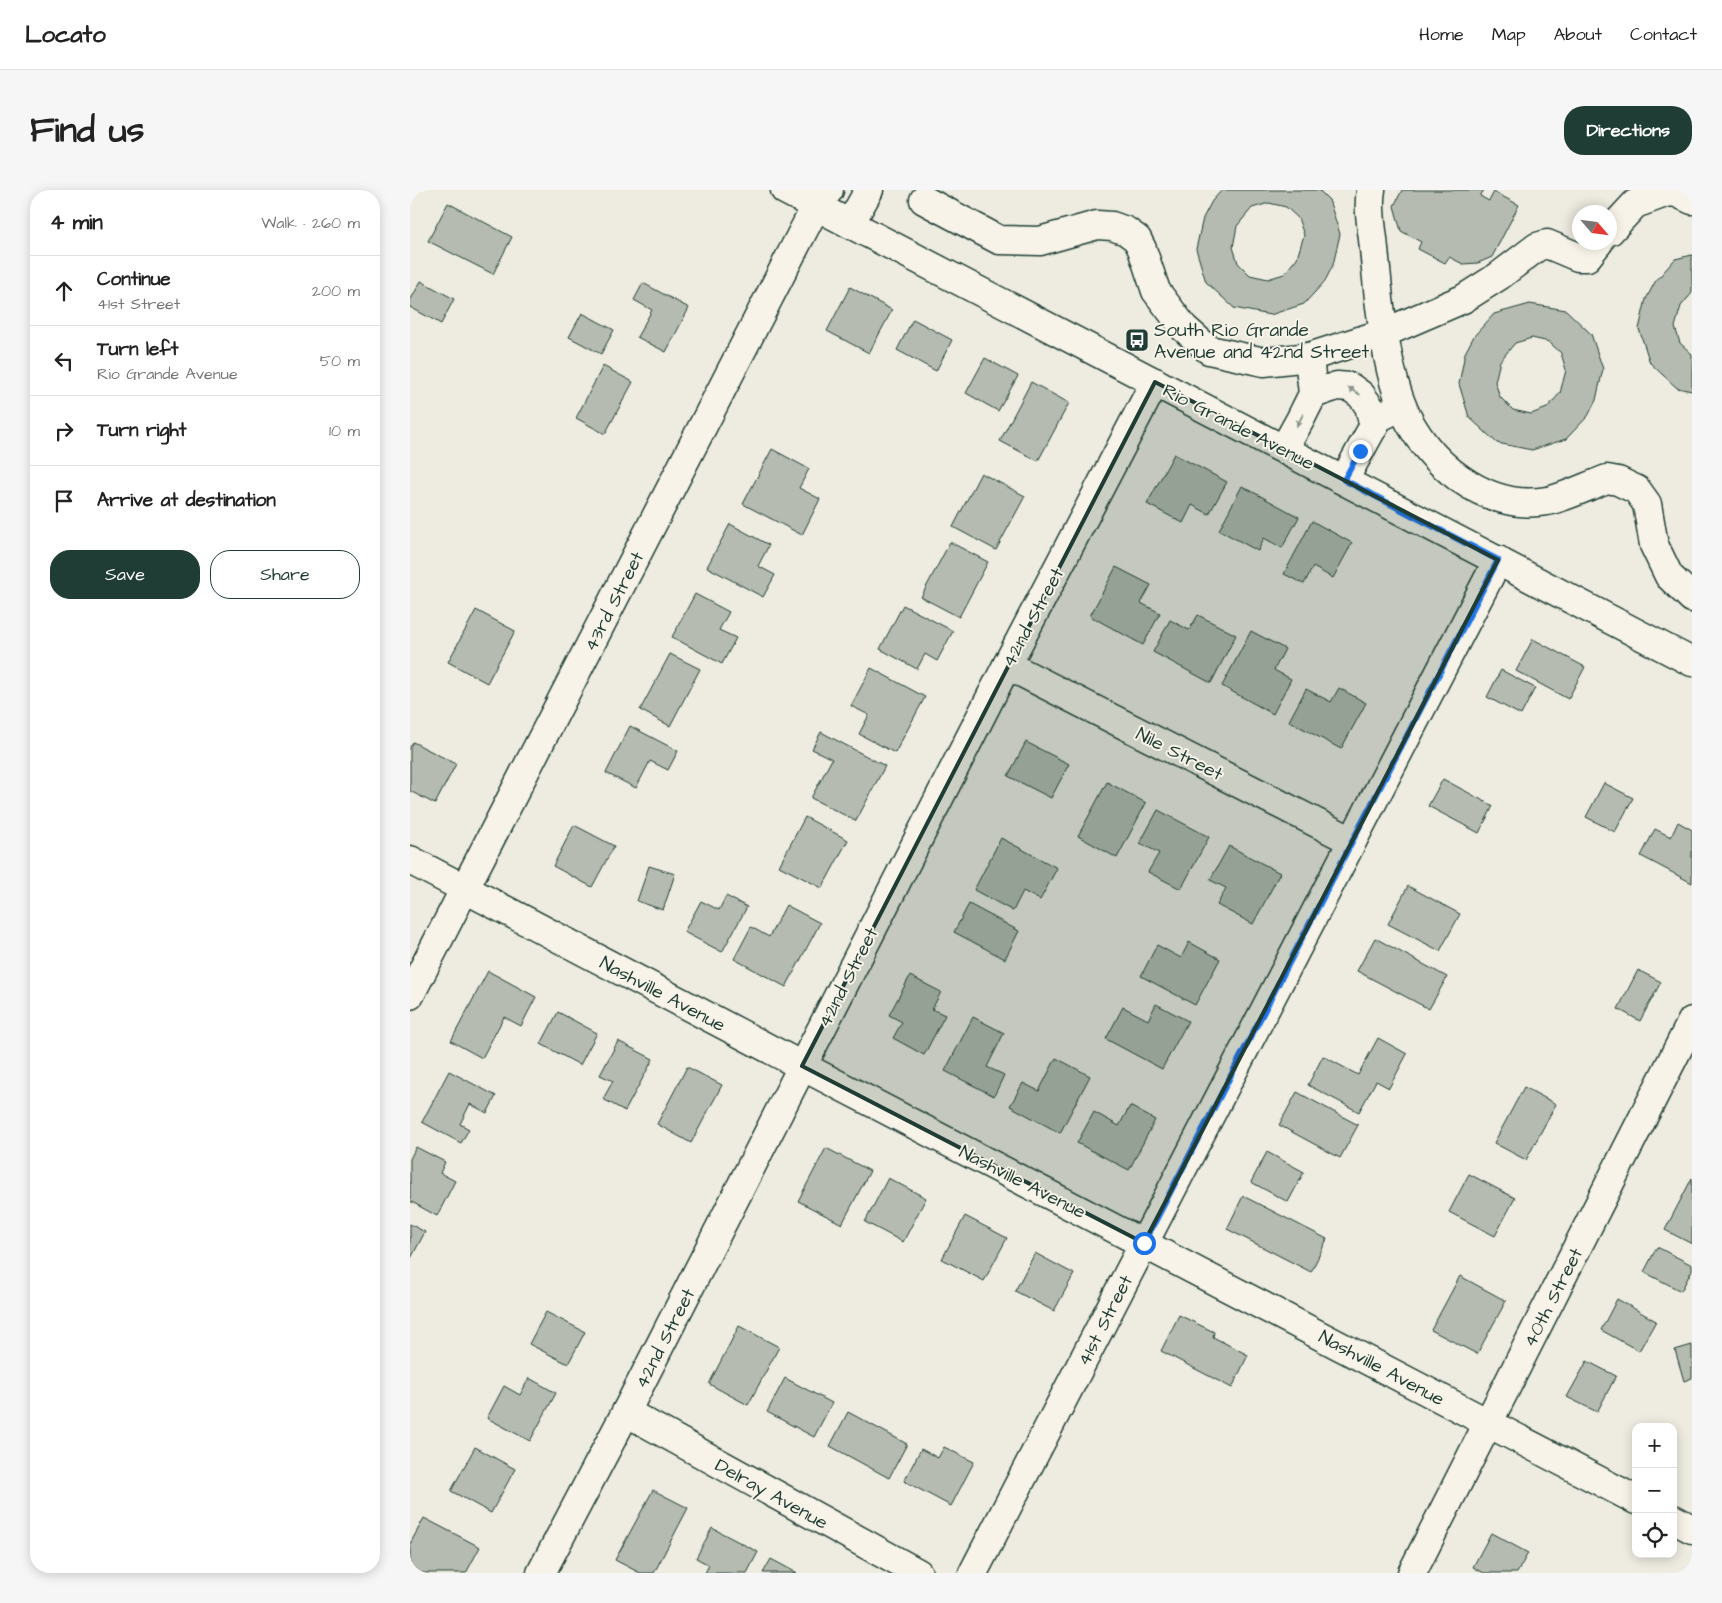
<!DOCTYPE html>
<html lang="en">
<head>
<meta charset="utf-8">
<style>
  :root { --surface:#fff; --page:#f6f6f6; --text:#222; --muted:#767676; --line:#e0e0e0; --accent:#1f3d34 }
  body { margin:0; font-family:"Architects Daughter",sans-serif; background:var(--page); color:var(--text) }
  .controls { position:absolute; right:15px; bottom:15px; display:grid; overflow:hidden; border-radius:10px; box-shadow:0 2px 12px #0003 }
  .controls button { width:45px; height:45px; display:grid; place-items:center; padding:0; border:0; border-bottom:1px solid var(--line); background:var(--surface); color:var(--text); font:25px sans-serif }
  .compass { position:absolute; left:1162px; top:15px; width:45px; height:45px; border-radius:50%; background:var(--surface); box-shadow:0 2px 12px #0003; rotate:118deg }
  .stop { position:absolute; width:15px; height:15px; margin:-11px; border:4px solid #1a73e8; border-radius:50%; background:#fff }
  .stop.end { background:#1a73e8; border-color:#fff; box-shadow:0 1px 5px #0008 }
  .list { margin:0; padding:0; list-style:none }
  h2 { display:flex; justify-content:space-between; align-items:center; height:65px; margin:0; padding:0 20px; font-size:21px }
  h2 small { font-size:16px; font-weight:400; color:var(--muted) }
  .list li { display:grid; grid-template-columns:32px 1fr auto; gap:15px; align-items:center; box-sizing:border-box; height:70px; padding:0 20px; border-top:1px solid var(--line) }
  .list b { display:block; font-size:19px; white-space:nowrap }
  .list p { margin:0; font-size:16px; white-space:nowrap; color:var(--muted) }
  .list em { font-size:16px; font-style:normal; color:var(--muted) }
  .actions { display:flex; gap:10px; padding:15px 20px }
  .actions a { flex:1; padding:11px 0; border:1px solid var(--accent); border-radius:20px; text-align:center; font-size:18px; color:var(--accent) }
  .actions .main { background:var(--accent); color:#fff }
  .icon { flex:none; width:28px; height:28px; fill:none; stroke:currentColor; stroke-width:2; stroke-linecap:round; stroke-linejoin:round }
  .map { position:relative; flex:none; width:1282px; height:1383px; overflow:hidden; border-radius:20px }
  header { display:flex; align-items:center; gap:30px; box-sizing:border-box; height:70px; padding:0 25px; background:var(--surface); border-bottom:1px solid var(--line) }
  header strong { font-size:24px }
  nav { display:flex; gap:28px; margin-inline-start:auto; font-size:18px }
  .intro { display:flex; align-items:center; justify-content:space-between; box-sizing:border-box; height:120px; padding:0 30px }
  h1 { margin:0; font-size:35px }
  .button { padding:12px 22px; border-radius:20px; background:var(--accent); color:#fff; font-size:18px; font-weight:700 }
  main { display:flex; gap:30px; padding:0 30px }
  aside { flex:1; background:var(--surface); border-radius:20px; box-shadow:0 2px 12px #0003 }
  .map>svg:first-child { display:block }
</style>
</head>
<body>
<header>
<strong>Locato</strong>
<nav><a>Home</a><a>Map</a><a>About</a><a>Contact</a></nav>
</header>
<div class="intro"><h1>Find us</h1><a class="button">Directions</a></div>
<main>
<aside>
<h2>4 min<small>Walk · 260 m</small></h2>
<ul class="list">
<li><svg class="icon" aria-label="ahead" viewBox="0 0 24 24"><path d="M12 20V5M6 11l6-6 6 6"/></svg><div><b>Continue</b><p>41st Street</p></div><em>200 m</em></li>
<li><svg class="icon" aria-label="left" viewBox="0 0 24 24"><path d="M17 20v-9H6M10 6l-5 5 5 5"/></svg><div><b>Turn left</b><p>Rio Grande Avenue</p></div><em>50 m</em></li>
<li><svg class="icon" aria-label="right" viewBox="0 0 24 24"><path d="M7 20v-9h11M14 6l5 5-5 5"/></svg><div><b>Turn right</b></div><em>10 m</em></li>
<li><svg class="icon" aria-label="arrive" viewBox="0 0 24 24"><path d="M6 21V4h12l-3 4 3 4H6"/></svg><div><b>Arrive at destination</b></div></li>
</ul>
<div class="actions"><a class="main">Save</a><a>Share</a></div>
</aside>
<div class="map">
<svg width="1282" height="1383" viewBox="0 0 1282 1383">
  <rect width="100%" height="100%" fill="#eeece1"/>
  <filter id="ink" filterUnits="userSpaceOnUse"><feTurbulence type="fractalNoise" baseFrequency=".02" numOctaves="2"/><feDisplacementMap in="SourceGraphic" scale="10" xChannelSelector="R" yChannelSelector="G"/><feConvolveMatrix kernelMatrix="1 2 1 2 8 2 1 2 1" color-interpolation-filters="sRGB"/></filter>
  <g filter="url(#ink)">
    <g fill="#b5bbb0" stroke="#1f3d34" fill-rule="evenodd">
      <path d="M812,0H909L919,10L930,44L923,75L915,91L894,114L860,125L824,118L796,92L786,59L793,28L802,11ZM859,13L876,17L888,28L894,45L887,68L874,84L858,89L840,85L828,73L823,57L827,36L842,18Z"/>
      <polygon points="992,0 1074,0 1070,6 1079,11 1084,2 1109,15 1082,67 1068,73 1053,74 1039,67 1035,73 1008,59 1011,52 991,41 984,16"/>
      <polygon points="38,13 102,47 83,84 18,51"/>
      <polygon points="1282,65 1282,103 1271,116 1265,137 1270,153 1282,164 1282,201 1267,198 1240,173 1229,139 1236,109 1245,92 1265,69"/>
      <polygon points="11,91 44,109 31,134 0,117 0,111"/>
      <polygon points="233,93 279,118 256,162 227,147 242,120 224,110"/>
      <polygon points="440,97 482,120 459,163 417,141"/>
      <path d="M1120,114L1156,120L1181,144L1193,179L1186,210L1178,226L1156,249L1122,260L1087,253L1059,227L1049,194L1055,163L1064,146L1084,124ZM1122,148L1139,152L1151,163L1156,180L1150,203L1137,218L1121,224L1103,220L1090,207L1085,192L1090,171L1105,153Z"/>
      <polygon points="172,123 204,140 191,164 159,147"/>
      <polygon points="503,129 542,150 526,181 487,160"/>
      <polygon points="575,168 608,186 588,221 556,203"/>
      <polygon points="193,176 223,192 195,244 166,228"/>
      <polygon points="621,192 659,213 628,271 590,251"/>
      <polygon points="362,259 399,279 389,298 410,309 392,345 333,314"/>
      <polygon points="764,264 817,292 799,324 782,315 773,333 737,314"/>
      <polygon points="571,283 615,306 586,360 543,337"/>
      <polygon points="832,296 889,327 872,358 854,348 848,361 809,340"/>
      <polygon points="902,331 942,353 923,388 903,377 894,394 874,384"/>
      <polygon points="320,334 359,355 348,376 365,385 353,407 297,377"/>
      <polygon points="540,352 578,372 549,427 511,407"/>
      <polygon points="706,377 741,395 731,413 750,423 733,455 680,426"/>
      <polygon points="285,404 319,422 309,440 326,448 312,474 262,447"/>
      <polygon points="493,415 543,441 527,471 515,464 507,479 470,459"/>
      <polygon points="66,420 105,441 77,493 38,472"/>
      <polygon points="788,425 826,445 801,493 743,462 760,430 779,440"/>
      <polygon points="841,441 875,459 864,480 881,489 863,524 812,496"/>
      <polygon points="1123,449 1175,477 1158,509 1106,481"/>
      <polygon points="260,464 290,479 260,536 230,520"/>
      <polygon points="461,478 515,507 485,563 449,544 459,525 441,516"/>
      <polygon points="1091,480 1125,498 1111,525 1077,507"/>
      <polygon points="929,498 956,513 931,559 879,531 896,499 921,512"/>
      <polygon points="220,536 268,561 258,580 240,571 226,598 196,583"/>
      <polygon points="411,542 475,576 446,631 401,608 422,569 402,559"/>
      <polygon points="3,552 46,574 25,614 0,601 0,557"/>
      <polygon points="616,552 659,574 641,608 598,586"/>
      <polygon points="1033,589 1083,616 1069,643 1018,616"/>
      <polygon points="697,592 736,613 707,668 668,646"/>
      <polygon points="1194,593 1223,608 1205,642 1176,627"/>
      <polygon points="748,620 799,647 771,699 738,682 749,663 730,653"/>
      <polygon points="395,627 438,650 412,698 369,676"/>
      <polygon points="1268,632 1282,640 1282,693 1231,666 1245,639 1261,647"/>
      <polygon points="164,635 204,656 182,697 143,676"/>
      <polygon points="591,648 647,678 630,710 613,701 603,721 564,700"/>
      <polygon points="819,656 870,683 843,734 807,715 816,698 800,690"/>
      <polygon points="239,676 265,684 253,720 227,711"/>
      <polygon points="998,696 1050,724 1030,761 978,734"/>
      <polygon points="316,706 337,717 312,762 274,742 291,711 309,720"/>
      <polygon points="559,714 609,741 595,769 544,742"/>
      <polygon points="376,715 410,733 376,797 324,769 341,737 359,747"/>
      <polygon points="965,748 1037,787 1019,819 947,781"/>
      <polygon points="779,752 810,769 785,815 731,786 747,755 771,768"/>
      <polygon points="1228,780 1251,792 1230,831 1208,819"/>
      <polygon points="78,781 126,807 111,836 94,827 72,868 41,851"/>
      <polygon points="500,786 531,802 522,819 535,825 514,865 483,848 492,832 479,825"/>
      <polygon points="746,814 778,831 752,879 696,849 713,817 738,830"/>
      <polygon points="148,822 187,843 170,875 131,854"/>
      <polygon points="563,827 594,843 577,877 594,885 584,906 535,881"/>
      <polygon points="968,848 997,864 979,898 966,891 949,922 898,895 913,866 948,885"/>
      <polygon points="208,851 243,869 215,921 193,909 203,891 190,885"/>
      <polygon points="646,868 680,886 650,943 600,916 613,893 629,901"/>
      <polygon points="277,877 312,895 281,953 247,934"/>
      <polygon points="39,881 86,906 77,923 60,914 50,934 59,939 51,953 12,932"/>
      <polygon points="1114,897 1146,914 1116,970 1084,953"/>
      <polygon points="887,902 948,935 930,968 869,935"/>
      <polygon points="720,916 745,930 719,980 667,953 684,922 709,936"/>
      <polygon points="6,957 35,972 30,983 45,991 27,1026 0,1011 0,969"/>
      <polygon points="416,958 460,981 432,1034 388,1011"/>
      <polygon points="857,962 894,982 878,1012 841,992"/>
      <polygon points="1059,984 1105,1008 1085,1046 1039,1022"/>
      <polygon points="478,988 516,1008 493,1052 455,1032"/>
      <polygon points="1282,988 1282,1054 1255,1040"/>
      <polygon points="833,1006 917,1049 901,1082 817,1039"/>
      <polygon points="555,1026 597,1048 574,1091 532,1069"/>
      <polygon points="0,1034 15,1042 0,1070"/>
      <polygon points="1247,1057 1282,1075 1282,1080 1271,1101 1234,1082"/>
      <polygon points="625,1063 664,1084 644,1121 605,1101"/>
      <polygon points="1050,1086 1096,1111 1067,1164 1021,1140"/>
      <polygon points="1207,1109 1246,1131 1229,1161 1191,1140"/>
      <polygon points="136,1122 175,1142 158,1174 119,1154"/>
      <polygon points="769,1125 804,1142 803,1147 838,1165 822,1198 751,1161"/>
      <polygon points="329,1136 369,1157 338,1215 299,1194"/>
      <polygon points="1282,1155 1282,1188 1274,1191 1265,1160"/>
      <polygon points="1177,1171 1206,1186 1187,1222 1157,1207"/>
      <polygon points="119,1188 146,1203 120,1251 77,1228 94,1196 110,1205"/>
      <polygon points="375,1188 422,1213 404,1247 357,1222"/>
      <polygon points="438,1222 497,1254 479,1288 420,1256"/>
      <polygon points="65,1257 105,1279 81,1323 41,1301"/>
      <polygon points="534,1257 564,1272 541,1316 494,1291 511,1259 528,1268"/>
      <polygon points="243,1300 278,1318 244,1383 230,1383 205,1370"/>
      <polygon points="14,1328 70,1357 56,1383 0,1383 0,1354"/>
      <polygon points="302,1338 348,1362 337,1383 295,1383 299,1375 286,1368"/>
      <polygon points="1081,1343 1118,1363 1107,1383 1074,1383 1063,1377"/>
      <polygon points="361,1369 387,1383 353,1383"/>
    </g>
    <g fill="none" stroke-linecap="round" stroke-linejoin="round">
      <g stroke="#1f3d34" stroke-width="31">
        <g id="minor">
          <polyline points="375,0 1282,472"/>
          <path d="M961,0C958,16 961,33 963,49C965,69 967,89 969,109C974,145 979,183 992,216C1014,271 1075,322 1137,311C1154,308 1180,295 1197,289L1208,291L1227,300L1237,314L1244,355L1259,386L1282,408"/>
          <polyline points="514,10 589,50 630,51 687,35 702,36 716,41 727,49 732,59 746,101 774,138 799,160 854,172 899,167 974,143 1053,109 1089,86 1127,57 1137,54 1168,67 1177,67 1189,52"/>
          <polyline points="440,34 459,0"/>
          <polyline points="1200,41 1225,14 1255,3 1265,2 1282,10"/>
          <polyline points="903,204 927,196 940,197 951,205 959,216 964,237"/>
          <polyline points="874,259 890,230 903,204 899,167"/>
          <polyline points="934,290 968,228 992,216"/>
          <polyline points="597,475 942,651"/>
          <polyline points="0,670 392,876 1226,1310"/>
          <polyline points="0,805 406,16 419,0"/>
          <polyline points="216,1222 508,1383"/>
          <polyline points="1263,1329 1282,1339"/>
          <polyline points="131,1383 216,1222 597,475 745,192"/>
          <polyline points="563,1383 1088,370"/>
          <polyline points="1002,1383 1282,831"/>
        </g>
      </g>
      <use href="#minor" stroke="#f7f3e8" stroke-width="28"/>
    </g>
    <defs><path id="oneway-solid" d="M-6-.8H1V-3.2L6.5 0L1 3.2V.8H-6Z" transform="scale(1.25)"/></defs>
    <g fill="#8b988e">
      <use href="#oneway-solid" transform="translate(944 201) rotate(-149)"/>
      <use href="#oneway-solid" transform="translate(890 230) rotate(118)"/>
    </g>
  </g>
  <g fill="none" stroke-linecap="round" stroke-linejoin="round" filter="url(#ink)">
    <polyline stroke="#1a73e8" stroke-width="6" points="734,1053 1088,370 934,290 950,261"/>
  </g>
  <path fill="#1f3d34" fill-opacity="0.2" stroke="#1f3d34" stroke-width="4" stroke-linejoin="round" d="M745,192L1088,370L734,1053L392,876Z"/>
  <defs>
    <g id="bus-square" transform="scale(1.25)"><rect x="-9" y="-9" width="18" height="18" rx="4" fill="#1f3d34" stroke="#f7f3e8"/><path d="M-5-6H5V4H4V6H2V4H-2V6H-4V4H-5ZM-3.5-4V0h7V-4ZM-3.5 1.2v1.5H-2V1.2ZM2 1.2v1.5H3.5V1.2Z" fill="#fff"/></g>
  </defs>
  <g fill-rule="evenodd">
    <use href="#bus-square" x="727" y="150"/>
  </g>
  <g text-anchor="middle" stroke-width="4" stroke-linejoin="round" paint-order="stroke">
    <g font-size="19" fill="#1f3d34" stroke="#f7f3e8" text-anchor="start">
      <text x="744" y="146">South Rio Grande<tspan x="744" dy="22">Avenue and 42nd Street</tspan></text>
    </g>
    <g font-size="19" fill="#1f3d34" stroke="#f7f3e8">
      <text transform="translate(829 236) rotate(27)" y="7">Rio Grande Avenue</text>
      <text transform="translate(203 411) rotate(-63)" y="7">43rd Street</text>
      <text transform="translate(622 427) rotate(-62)" y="7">42nd Street</text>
      <text transform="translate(770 563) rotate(27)" y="7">Nile Street</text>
      <text transform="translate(437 787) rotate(-63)" y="7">42nd Street</text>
      <text transform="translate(253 803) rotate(28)" y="7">Nashville Avenue</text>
      <text transform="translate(613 991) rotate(27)" y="7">Nashville Avenue</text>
      <text transform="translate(1142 1107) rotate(-63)" y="7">40th Street</text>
      <text transform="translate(694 1130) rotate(-63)" y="7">41st Street</text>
      <text transform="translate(254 1148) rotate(-63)" y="7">42nd Street</text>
      <text transform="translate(972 1177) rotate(28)" y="7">Nashville Avenue</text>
      <text transform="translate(362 1303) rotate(29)" y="7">Delray Avenue</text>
    </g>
  </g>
</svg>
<div class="controls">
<button>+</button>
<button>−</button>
<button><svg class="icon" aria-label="locate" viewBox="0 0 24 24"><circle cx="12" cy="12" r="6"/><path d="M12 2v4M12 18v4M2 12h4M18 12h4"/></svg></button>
</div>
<svg class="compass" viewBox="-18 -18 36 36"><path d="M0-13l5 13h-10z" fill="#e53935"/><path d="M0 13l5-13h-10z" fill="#767676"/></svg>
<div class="stop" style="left:734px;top:1053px"></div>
<div class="stop end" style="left:950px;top:261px"></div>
</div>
</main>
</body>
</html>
